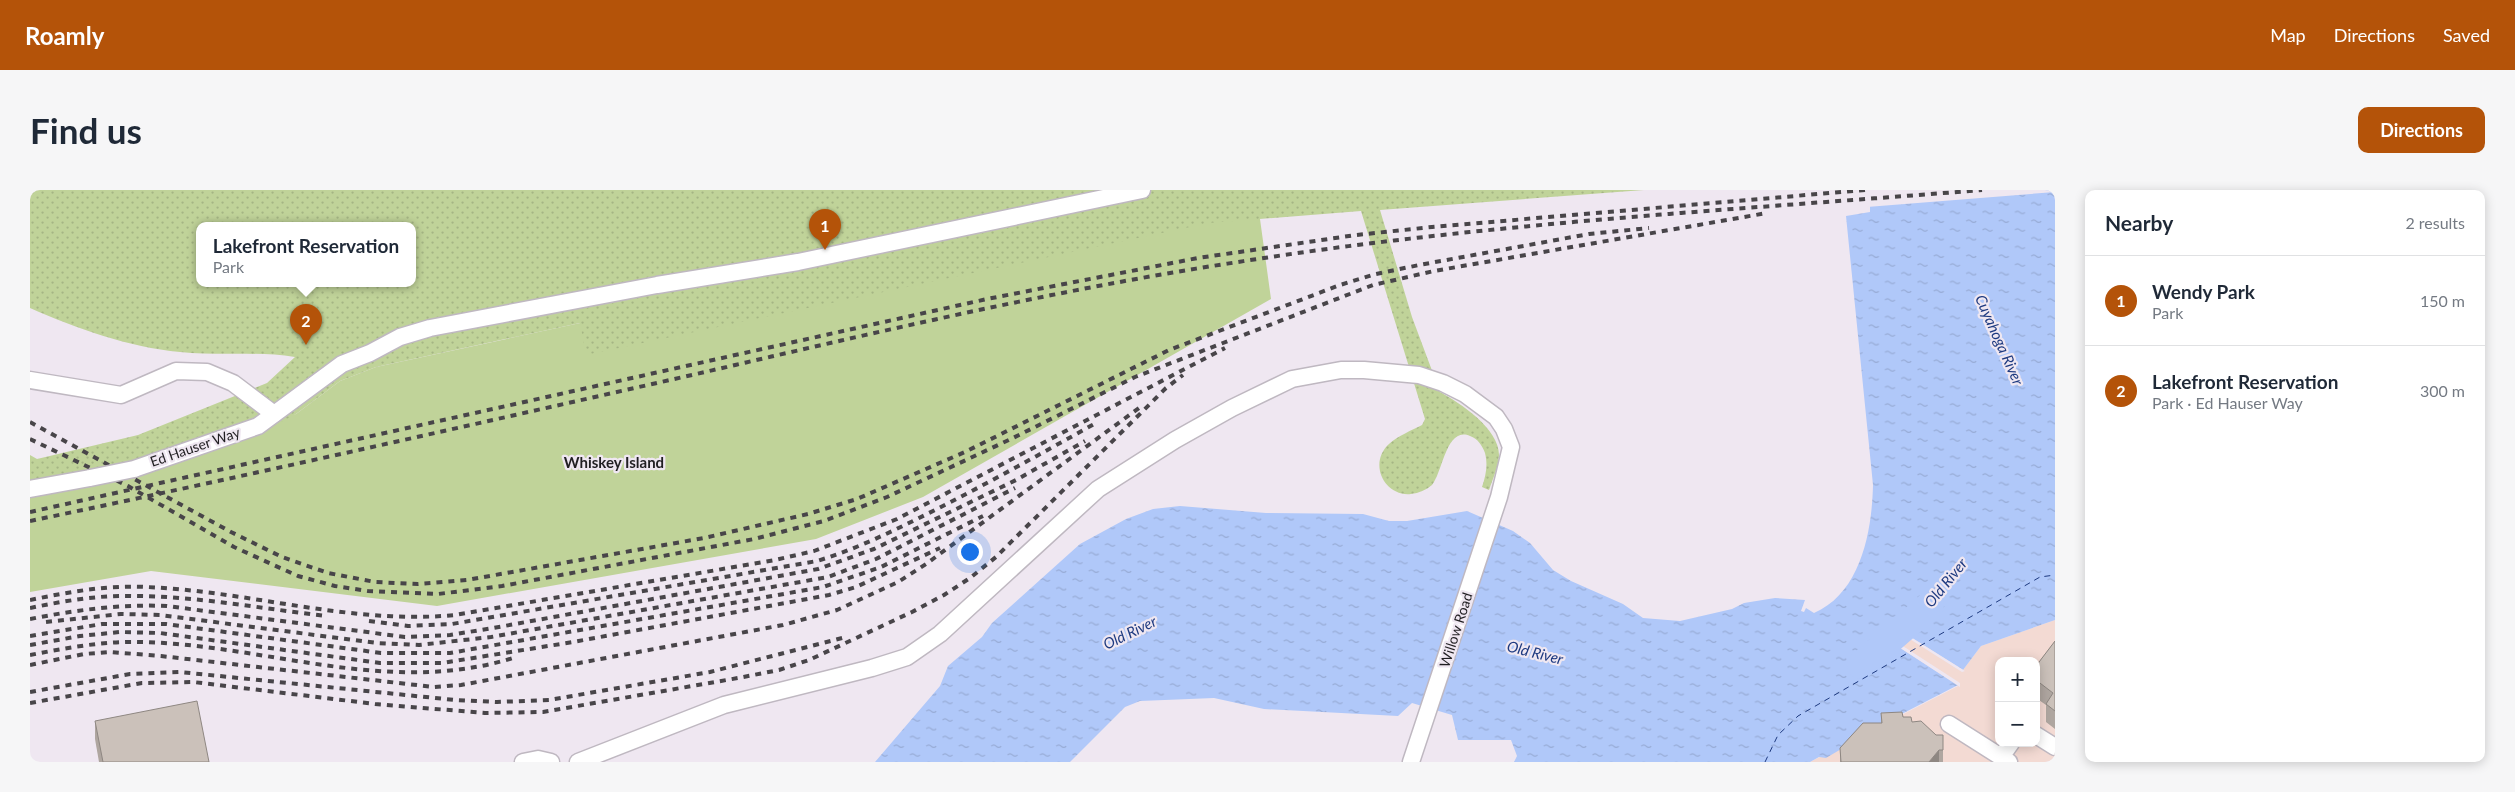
<!DOCTYPE html>
<html lang="en">
<head>
<meta charset="utf-8">
<style>
  :root { --surface:#fff; --page:#f6f6f7; --text:#1f2937; --muted:#747a83; --line:#e0e1e3; --accent:#b45309 }
  body { margin:0; font-family:Lato,sans-serif; background:var(--page); color:var(--text) }
  .controls { position:absolute; right:15px; bottom:15px; display:grid; overflow:hidden; border-radius:10px; box-shadow:0 2px 12px #0003 }
  .controls button { width:45px; height:45px; display:grid; place-items:center; padding:0; border:0; border-bottom:1px solid var(--line); background:var(--surface); color:var(--text); font:25px sans-serif }
  .you { position:absolute; left:939px; top:361px; width:18px; height:18px; margin:-12px; border:4px solid #fff; border-radius:50%; background:#1a73e8; box-shadow:0 0 0 8px #1a73e833 }
  .badge { display:grid; place-items:center; width:32px; height:32px; border-radius:50%; background:var(--accent); color:#fff; font-size:16px; font-weight:700 }
  .pin { position:absolute; translate:-50% -41px; filter:drop-shadow(0 1px 2px #0008) }
  .pin::after { content:''; position:absolute; top:26px; width:18px; height:15px; background:inherit; clip-path:polygon(0 0,100% 0,50% 100%) }
  .popup { position:absolute; left:166px; top:32px; width:220px; height:65px; box-sizing:border-box; display:grid; place-content:center; border-radius:10px; background:var(--surface); filter:drop-shadow(0 1px 4px #0005); font-size:16px; white-space:nowrap; color:var(--muted) }
  .popup b { font-size:19px; color:var(--text) }
  .popup::after { content:''; position:absolute; left:50%; top:100%; margin-left:-10px; border:10px solid transparent; border-top-color:var(--surface) }
  .list { margin:0; padding:0; list-style:none }
  h2 { display:flex; justify-content:space-between; align-items:center; height:65px; margin:0; padding:0 20px; font-size:21px }
  h2 small { font-size:16px; font-weight:400; color:var(--muted) }
  .list li { display:grid; grid-template-columns:32px 1fr auto; gap:15px; align-items:center; box-sizing:border-box; height:90px; padding:0 20px; border-top:1px solid var(--line) }
  .list b { display:block; font-size:19px; white-space:nowrap }
  .list p { margin:0; font-size:16px; white-space:nowrap; color:var(--muted) }
  .list em { font-size:16px; font-style:normal; color:var(--muted) }
  .map { position:relative; flex:none; width:2025px; height:572px; overflow:hidden; border-radius:10px }
  header { display:flex; align-items:center; gap:30px; box-sizing:border-box; height:70px; padding:0 25px; background:var(--accent); color:#fff }
  header strong { font-size:24px }
  nav { display:flex; gap:28px; margin-inline-start:auto; font-size:18px }
  .intro { display:flex; align-items:center; justify-content:space-between; box-sizing:border-box; height:120px; padding:0 30px }
  h1 { margin:0; font-size:35px }
  .button { padding:12px 22px; border-radius:10px; background:var(--accent); color:#fff; font-size:18px; font-weight:700 }
  main { display:flex; gap:30px; padding:0 30px }
  aside { flex:1; background:var(--surface); border-radius:10px; box-shadow:0 2px 12px #0003 }
  .map>svg:first-child { display:block }
</style>
</head>
<body>
<header>
<strong>Roamly</strong>
<nav><a>Map</a><a>Directions</a><a>Saved</a></nav>
</header>
<div class="intro"><h1>Find us</h1><a class="button">Directions</a></div>
<main>
<div class="map">
<svg width="2025" height="572" viewBox="0 0 2025 572">
  <defs>
    <pattern id="park-dots" width="8" height="8" patternUnits="userSpaceOnUse" patternTransform="scale(1.25)"><rect width="8" height="8" fill="#c0d399"/><path d="M2 2h.1M6 6h.1" fill="none" stroke="#a5b584" stroke-width="1.8" stroke-linecap="round"/></pattern>
    <pattern id="water-ripples" width="26" height="14" patternUnits="userSpaceOnUse" patternTransform="scale(1.25)"><rect width="26" height="14" fill="#b0c8f9"/><path d="M2 4q2-2 4 0t4 0M15 11q2-2 4 0t4 0" fill="none" stroke="#97abd5"/></pattern>
  </defs>
  <rect width="100%" height="100%" fill="#efe7f1"/>
  <path fill="#f3dad3" fill-rule="evenodd" d="M2025,430V572H1780L1928,496L1855,448L1863,436L1933,480L1951,456ZM1969,471H2006V553H1969Z"/>
  <polygon fill="#c0d399" points="1168,0 1230,29 1241,109 893,307 786,349 407,416 121,381 0,402 0,302 266,224 310,191 346,177"/>
  <path fill="url(#park-dots)" fill-rule="evenodd" d="M0,0H1614L1350,20L1382,127L1410,202C1430,213 1470,239 1469,266C1468,277 1463,289 1459,300L1452,297C1456,285 1458,275 1455,263C1452,255 1448,249 1440,246C1416,236 1413,282 1402,295C1396,300 1389,303 1381,304C1354,307 1338,273 1359,254C1368,246 1382,240 1392,235L1395,229L1331,21L1179,33L556,165L550,133L346,177L310,191L266,224L236,240L0,306V265L7,269L108,245L237,193L265,167C227,161 188,166 150,162C98,157 48,139 0,118ZM170,36H382V94H170Z"/>
  <path fill="url(#water-ripples)" d="M1840,0H2025V430L1951,456L1933,480L1863,436L1855,448L1928,495L1862,529L1796,568L1789,567L1780,572H1484L1487,566L1481,550H1428L1422,525L1382,513L1368,526L1234,519L1184,508L1110,511L1095,517L1040,572H845L910,496L918,476L952,447L962,433L1050,354L1096,329L1123,319L1150,316L1236,323L1333,324L1359,331H1377L1437,321L1483,341L1500,353L1523,380L1541,391L1593,414L1613,428L1650,431L1702,419L1714,413L1745,408L1775,410L1771,421L1774,422L1776,418L1784,423C1831,403 1842,341 1843,295L1816,26L1840,22Z"/>
  <g fill="#efe7f1">
    <polygon points="1837,0 2025,0 2025,2 1837,17"/>
    <polygon points="1863,436 1935,481 1932,482 1864,439 1859,447 1930,493 1930,497 1855,448"/>
  </g>
  <g fill="none" stroke-linecap="round" stroke-linejoin="round">
    <polyline stroke="#b0c8f9" stroke-width="28" points="1831,475 1900,415"/>
    <polyline stroke="#1e3a80" stroke-width="1" stroke-dasharray="6 5" stroke-linecap="butt" points="1735,572 1748,545 1768,526 2010,387 2025,385"/>
    <g stroke="#bfb8c1" stroke-width="19">
      <g id="minor">
        <polyline points="0,190 91,205 146,181 177,182 203,193 244,224"/>
        <polyline points="104,279 228,236 312,174 340,163 370,147 400,138 627,95 768,72 1112,0"/>
        <polyline points="0,299 60,288"/>
        <polyline points="1919,534 1971,567"/>
        <polyline points="2006,545 2025,557"/>
        <polyline points="493,572 508,569 521,572"/>
        <polyline points="548,572 694,515 842,478 877,467 910,444 1068,299 1145,250 1202,218 1262,189 1311,180 1334,180 1389,185 1413,193 1435,204 1466,227 1474,239 1481,257 1469,307 1381,572"/>
        <polyline points="1979,572 1971,567 1981,553"/>
      </g>
    </g>
    <use href="#minor" stroke="#fff" stroke-width="16"/>
    <g stroke="#484549" stroke-width="4" stroke-dasharray="6 6" stroke-linecap="butt">
      <polyline points="0,232 201,342 252,367 298,383 345,392 388,394 437,390 674,348 778,324 827,309 935,262 1139,160 1310,95 1346,84 1389,75 1559,44 1619,38"/>
      <polyline points="0,249 98,296 204,357 268,386 305,396 338,401 408,404 472,396 724,349 794,331 857,307 983,248 1105,187 1343,95 1404,81 1737,23"/>
      <polyline points="0,322 957,109 1168,68 1326,45 1402,37 1835,0"/>
      <path d="M0,331C221,285 441,235 662,185C843,143 1024,100 1208,72C1454,33 1704,20 1952,0"/>
      <path d="M0,410C39,402 76,395 116,397C219,401 321,435 425,425L745,370L784,361L867,329L1195,158"/>
      <path d="M0,418C34,411 68,405 103,406C167,406 233,419 297,426"/>
      <path d="M0,429C46,420 90,414 137,416L375,447L420,445L463,438L788,379L844,359L986,290L1055,251"/>
      <path d="M339,431L378,436L422,434L787,371C830,358 869,338 909,318C962,291 1014,262 1066,233"/>
      <polyline points="16,432 91,424 130,425 347,453 389,455 461,447 798,387 846,369 985,298"/>
      <polyline points="0,446 72,434 136,434 351,463 420,463 793,397 851,377 953,326"/>
      <polyline points="0,455 50,446 90,442 130,443 350,473 412,473 543,452 799,405 826,397 910,358"/>
      <path d="M0,465C36,458 73,451 109,452C235,454 357,507 483,468"/>
      <polyline points="0,475 54,464 80,462 131,466 404,497 431,495 753,435 807,420 868,392 896,374 1109,218"/>
      <polyline points="0,502 100,484 150,482 425,510 467,512 519,510 680,482 816,447"/>
      <polyline points="0,513 112,493 163,492 345,514 455,523 513,522 708,488 749,480 779,470 882,422 914,405 940,388 966,367 1136,198 1153,185"/>
    </g>
    <g stroke="#bfb8c1" stroke-width="19" stroke-linecap="butt">
      <polyline id="minor-bridge" points="60,288 104,279"/>
    </g>
    <use href="#minor-bridge" stroke="#fff" stroke-width="16"/>
  </g>
  <g fill="#afa6a0">
    <polygon points="2025,451 2025,539 2016,532 2016,515 2006,508 2006,476"/>
    <polygon points="1851,523 1873,527 1882,532 1913,560 1913,572 1810,572 1810,558 1851,533"/>
    <polygon points="65,531 179,572 69,572 65,549"/>
  </g>
  <polygon fill="#8e8782" points="1909,560 1909,572 1899,572"/>
  <g fill="#cbc1ba" stroke="#8e8782">
    <polygon points="2025,451 2025,521 2016,514 2023,503 2006,490 2006,476"/>
    <polygon points="167,511 179,572 73,572 65,531"/>
    <polygon points="1872,522 1873,527 1881,527 1882,532 1891,531 1906,545 1913,545 1913,560 1909,560 1899,572 1811,572 1810,558 1833,533 1852,533 1851,523"/>
  </g>
  <g text-anchor="middle" stroke-width="4.5" stroke-linejoin="round" paint-order="stroke">
    <g font-size="14" fill="#211f22" stroke="#efe7f1">
      <text transform="translate(165 257) rotate(-19)" y="5">Ed Hauser Way</text>
      <text transform="translate(1426 440) rotate(-72)" y="5">Willow Road</text>
    </g>
    <g font-size="15" font-style="italic" fill="#1e3a80" stroke="#efe7f1">
      <text transform="translate(1969 150) rotate(66)" y="5">Cuyahoga River</text>
      <text transform="translate(1916 393) rotate(-51)" y="5">Old River</text>
      <text transform="translate(1100 443) rotate(-26)" y="5">Old River</text>
      <text transform="translate(1505 463) rotate(14)" y="5">Old River</text>
    </g>
    <g font-size="15" font-weight="bold" fill="#211f22" stroke="#efe7f1">
      <text x="584" y="278">Whiskey Island</text>
    </g>
  </g>
</svg>
<div class="controls">
<button>+</button>
<button>−</button>
</div>
<div class="you"></div>
<div class="pin badge" style="left:795px;top:60px">1</div>
<div class="pin badge" style="left:276px;top:155px">2</div>
<div class="popup"><b>Lakefront Reservation</b>Park</div>
</div>
<aside>
<h2>Nearby<small>2 results</small></h2>
<ul class="list">
<li><span class="badge">1</span><div><b>Wendy Park</b><p>Park</p></div><em>150 m</em></li>
<li><span class="badge">2</span><div><b>Lakefront Reservation</b><p>Park · Ed Hauser Way</p></div><em>300 m</em></li>
</ul>
</aside>
</main>
</body>
</html>
